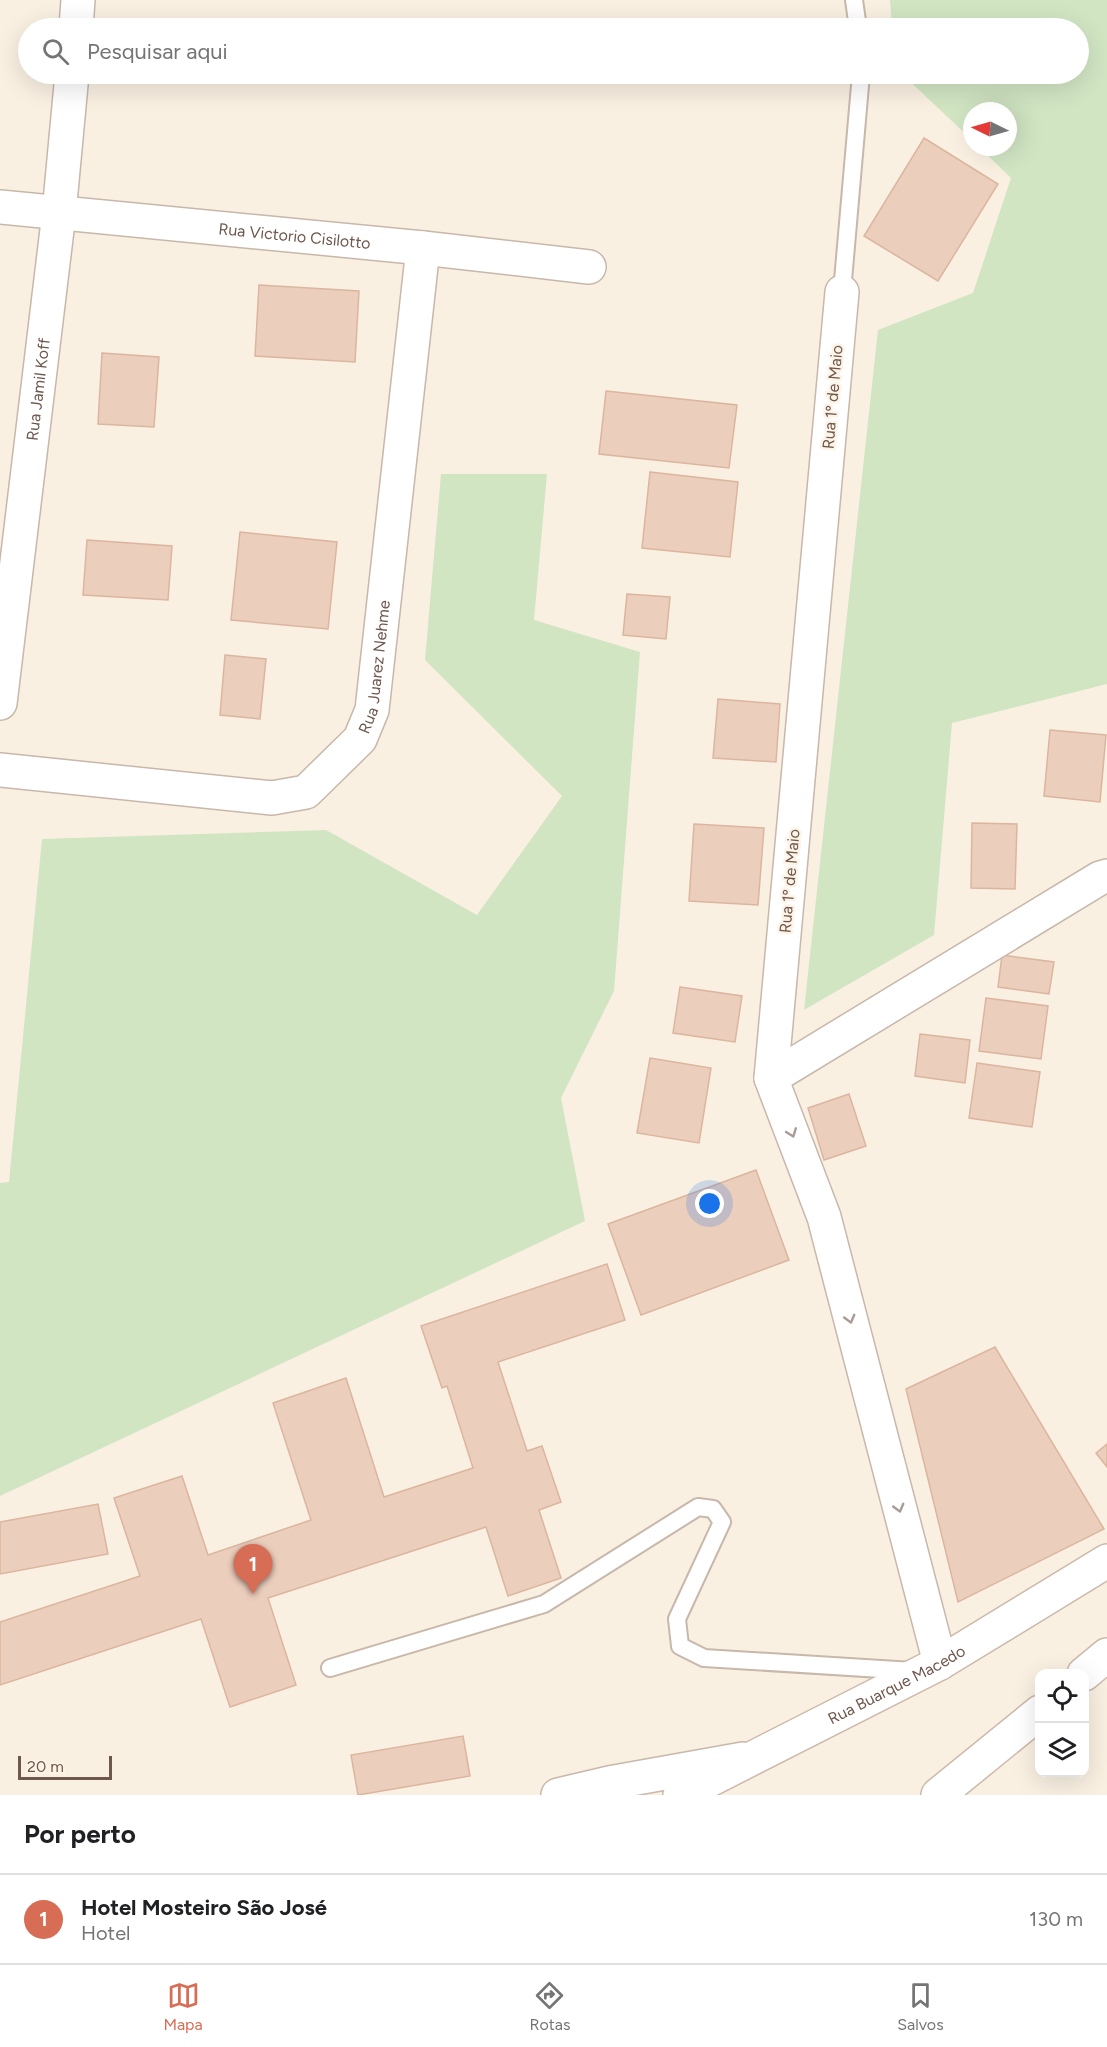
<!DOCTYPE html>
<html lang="pt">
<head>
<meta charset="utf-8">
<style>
  :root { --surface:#fff; --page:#f6f6f6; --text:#202124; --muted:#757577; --line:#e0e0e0; --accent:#d76d54 }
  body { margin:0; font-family:Figtree,sans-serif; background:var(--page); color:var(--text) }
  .controls { position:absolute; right:18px; bottom:18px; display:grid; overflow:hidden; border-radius:12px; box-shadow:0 6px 24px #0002 }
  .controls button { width:54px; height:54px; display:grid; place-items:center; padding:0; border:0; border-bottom:2px solid var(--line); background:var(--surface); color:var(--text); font:30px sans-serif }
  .compass { position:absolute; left:963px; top:102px; width:54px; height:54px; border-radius:50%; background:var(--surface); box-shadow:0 6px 24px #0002; rotate:275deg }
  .scale { position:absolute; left:18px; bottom:15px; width:94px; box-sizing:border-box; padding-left:6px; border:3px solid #6e574c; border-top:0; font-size:16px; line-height:21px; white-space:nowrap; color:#6e574c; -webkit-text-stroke:4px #fdf4e8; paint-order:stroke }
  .you { position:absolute; left:710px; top:1204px; width:21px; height:21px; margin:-15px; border:4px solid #fff; border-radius:50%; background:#1a73e8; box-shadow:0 0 0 9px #1a73e833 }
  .badge { display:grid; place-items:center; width:39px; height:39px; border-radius:50%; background:var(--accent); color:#fff; font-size:20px; font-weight:700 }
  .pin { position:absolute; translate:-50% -50px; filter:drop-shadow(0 2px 3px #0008) }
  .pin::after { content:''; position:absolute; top:32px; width:21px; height:18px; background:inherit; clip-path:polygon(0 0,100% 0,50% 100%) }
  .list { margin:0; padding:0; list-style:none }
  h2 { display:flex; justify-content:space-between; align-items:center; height:78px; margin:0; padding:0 24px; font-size:26px }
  h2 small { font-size:20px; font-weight:400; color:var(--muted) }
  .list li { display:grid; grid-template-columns:39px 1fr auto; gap:18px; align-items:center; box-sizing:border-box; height:90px; padding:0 24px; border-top:2px solid var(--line) }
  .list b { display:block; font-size:22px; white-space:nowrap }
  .list p { margin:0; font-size:20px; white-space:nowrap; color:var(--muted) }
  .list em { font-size:20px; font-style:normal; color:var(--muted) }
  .icon { flex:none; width:33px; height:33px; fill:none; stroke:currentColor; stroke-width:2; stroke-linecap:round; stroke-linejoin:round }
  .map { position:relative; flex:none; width:1107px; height:1795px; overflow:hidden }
  .search { position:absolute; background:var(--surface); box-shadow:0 6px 24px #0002; left:18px; right:18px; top:18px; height:66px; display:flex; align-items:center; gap:15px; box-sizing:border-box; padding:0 21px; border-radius:33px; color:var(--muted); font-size:22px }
  .sheet { height:168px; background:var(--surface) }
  nav { display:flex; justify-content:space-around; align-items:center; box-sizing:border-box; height:84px; border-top:2px solid var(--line); background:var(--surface); font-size:16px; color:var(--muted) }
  nav a { display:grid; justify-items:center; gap:3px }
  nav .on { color:var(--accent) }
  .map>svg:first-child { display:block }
</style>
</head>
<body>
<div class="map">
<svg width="1107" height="1795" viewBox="0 0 1107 1795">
  <rect width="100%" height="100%" fill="#f9f0e2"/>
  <g fill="#d1e5c3">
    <polygon points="890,0 1107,0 1107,684 952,723 934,935 804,1010 878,330 973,293 1011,178 979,147 1008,147 1008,111 972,111 972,140 902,74 1078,74 1078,28 892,28"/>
    <polygon points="441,474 547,474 534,620 640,652 614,991 561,1098 585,1221 0,1496 0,1183 9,1182 42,839 326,830 477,915 562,796 425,660"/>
  </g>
  <g fill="#eccebd" stroke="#dcb59f" stroke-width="1.5">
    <polygon points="924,138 998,184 938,281 864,236"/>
    <polygon points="259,285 359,291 355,362 255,356"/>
    <polygon points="102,353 159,357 154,427 98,424"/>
    <polygon points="606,391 737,405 729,468 599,454"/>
    <polygon points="650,472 738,482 730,557 642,548"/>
    <polygon points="240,532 337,542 328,629 231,620"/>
    <polygon points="87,540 172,546 168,600 83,595"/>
    <polygon points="627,594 670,597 666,639 623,635"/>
    <polygon points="225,655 266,659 260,719 220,715"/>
    <polygon points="718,699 780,704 776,762 713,758"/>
    <polygon points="1050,730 1106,735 1100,802 1044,796"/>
    <polygon points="972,823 1017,824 1015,889 971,888"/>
    <polygon points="694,824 764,828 758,905 689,901"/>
    <polygon points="1002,955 1054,962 1049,994 998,987"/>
    <polygon points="680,987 742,996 735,1042 673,1033"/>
    <polygon points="986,998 1048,1006 1041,1059 979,1051"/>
    <polygon points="920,1034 970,1040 965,1083 915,1076"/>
    <polygon points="650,1058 711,1068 699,1143 637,1133"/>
    <polygon points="977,1063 1040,1072 1032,1127 969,1118"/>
    <polygon points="849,1094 866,1146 824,1160 808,1108"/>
    <polygon points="756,1170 789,1260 641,1315 608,1224"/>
    <polygon points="607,1264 625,1320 498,1362 527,1451 542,1446 561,1502 539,1510 561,1578 508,1596 486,1527 268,1598 296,1685 230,1707 201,1619 0,1685 0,1622 140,1576 114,1498 182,1476 208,1555 311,1520 273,1403 346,1378 384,1497 473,1468 447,1386 442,1388 421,1326"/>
    <polygon points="995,1347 1104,1529 958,1602 906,1389"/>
    <polygon points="1107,1444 1107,1467 1096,1453"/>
    <polygon points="98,1504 108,1554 0,1574 0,1522"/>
    <polygon points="463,1736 470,1776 358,1795 351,1755"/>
  </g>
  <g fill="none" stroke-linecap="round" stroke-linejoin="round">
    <g stroke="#c8b7ab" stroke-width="20">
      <g id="lane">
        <polyline points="854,0 858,28"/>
        <polyline points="842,292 861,74"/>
        <polyline points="330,1668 544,1604 698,1507 713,1509 722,1522 677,1619 680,1646 704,1658 913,1671"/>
      </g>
    </g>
    <g stroke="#c8b7ab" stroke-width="36">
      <g id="street">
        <polyline points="76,28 78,0"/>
        <path id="s1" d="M0,207L423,248L589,267"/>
        <polyline points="842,292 771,1078 824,1217 940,1663"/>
        <path id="s2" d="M0,703L59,213L72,74"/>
        <path id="s3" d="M0,770L272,798L306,792L360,739L372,710L423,248"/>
        <polyline points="771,1078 1100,878 1107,876"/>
        <polyline points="558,1795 609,1783 743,1759"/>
      </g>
    </g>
    <g stroke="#cdb9ab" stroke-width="36">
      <g id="secondary">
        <polyline points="1084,1674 1107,1655"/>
        <path id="s4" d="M680,1795L940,1663L1107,1561"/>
        <polyline points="938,1795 1040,1712"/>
      </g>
    </g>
    <use href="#lane" stroke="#fff" stroke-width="16"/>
    <use href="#street" stroke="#fff" stroke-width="33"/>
    <use href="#secondary" stroke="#fff" stroke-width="33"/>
  </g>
  <defs><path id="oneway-chevron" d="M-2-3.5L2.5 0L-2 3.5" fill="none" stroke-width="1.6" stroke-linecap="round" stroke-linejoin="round" transform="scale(1.5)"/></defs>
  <g stroke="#a89a94">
    <use href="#oneway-chevron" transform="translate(792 1133) rotate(69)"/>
    <use href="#oneway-chevron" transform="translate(850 1319) rotate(75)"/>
    <use href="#oneway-chevron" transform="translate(899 1508) rotate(75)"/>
  </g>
  <g text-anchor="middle" stroke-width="5" stroke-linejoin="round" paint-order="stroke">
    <g font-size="16" fill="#6e574c" stroke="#fdf4e8">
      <text dy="6" stroke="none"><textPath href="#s1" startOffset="296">Rua Victorio Cisilotto</textPath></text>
      <text dy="6" stroke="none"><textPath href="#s2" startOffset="316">Rua Jamil Koff</textPath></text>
      <text transform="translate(832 397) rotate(-85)" y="6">Rua 1º de Maio</text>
      <text dy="6" stroke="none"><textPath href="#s3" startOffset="458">Rua Juarez Nehme</textPath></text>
      <text transform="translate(789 881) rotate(-85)" y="6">Rua 1º de Maio</text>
      <text dy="6" stroke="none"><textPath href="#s4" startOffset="243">Rua Buarque Macedo</textPath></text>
    </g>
  </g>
</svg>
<div class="controls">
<button><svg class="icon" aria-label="locate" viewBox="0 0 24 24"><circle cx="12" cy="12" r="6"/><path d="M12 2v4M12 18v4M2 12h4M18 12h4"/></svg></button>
<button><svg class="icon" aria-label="layers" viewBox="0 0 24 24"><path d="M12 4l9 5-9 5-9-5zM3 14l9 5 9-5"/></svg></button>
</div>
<svg class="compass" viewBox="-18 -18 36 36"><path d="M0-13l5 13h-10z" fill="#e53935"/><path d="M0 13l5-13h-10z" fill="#757577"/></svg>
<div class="scale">20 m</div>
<div class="you"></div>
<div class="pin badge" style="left:253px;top:1594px">1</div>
<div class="search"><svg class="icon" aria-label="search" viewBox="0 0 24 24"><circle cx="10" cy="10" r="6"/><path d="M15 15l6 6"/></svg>Pesquisar aqui</div>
</div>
<section class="sheet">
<h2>Por perto<small></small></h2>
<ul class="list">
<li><span class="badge">1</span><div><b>Hotel Mosteiro São José</b><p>Hotel</p></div><em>130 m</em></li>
</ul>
</section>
<nav>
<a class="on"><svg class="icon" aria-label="map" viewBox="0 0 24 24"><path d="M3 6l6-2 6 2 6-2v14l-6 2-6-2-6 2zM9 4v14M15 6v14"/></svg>Mapa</a>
<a><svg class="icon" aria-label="directions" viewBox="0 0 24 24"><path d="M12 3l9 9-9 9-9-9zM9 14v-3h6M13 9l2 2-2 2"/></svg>Rotas</a>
<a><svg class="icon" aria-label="saved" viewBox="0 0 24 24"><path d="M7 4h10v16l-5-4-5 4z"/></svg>Salvos</a>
</nav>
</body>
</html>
